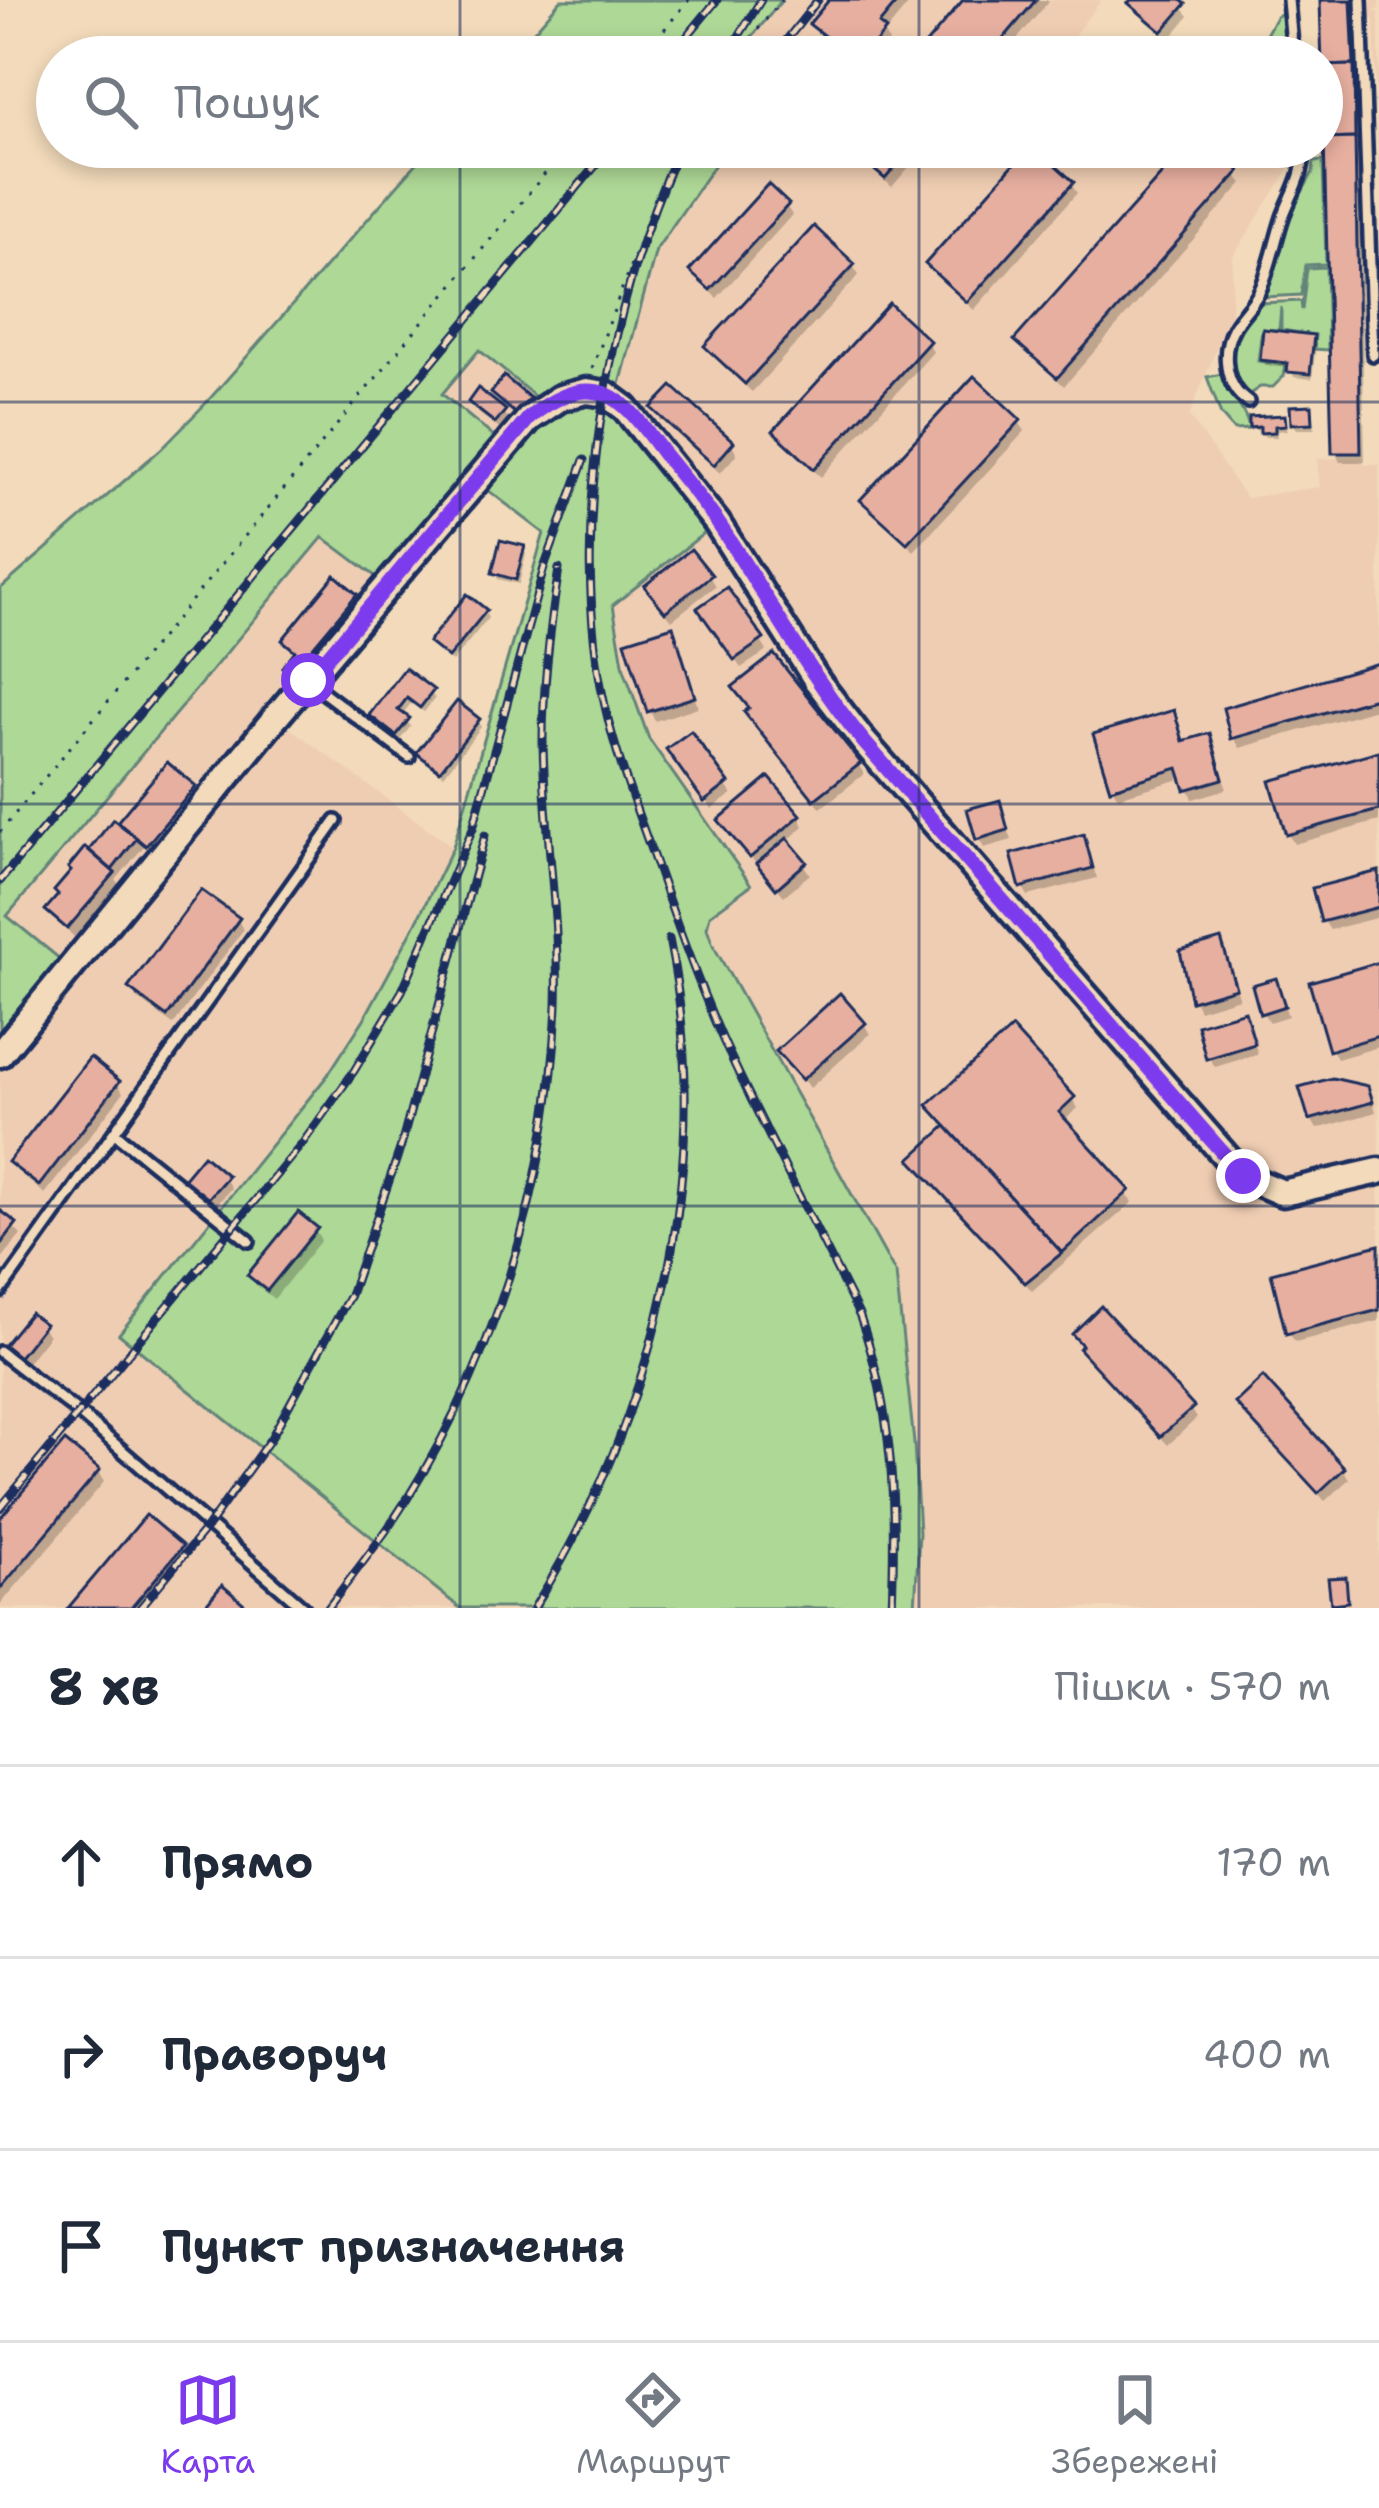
<!DOCTYPE html>
<html lang="uk">
<head>
<meta charset="utf-8">
<style>
  :root { --surface:#fff; --page:#f2f2f3; --text:#1f2937; --muted:#747a83; --line:#e0e1e3; --accent:#7c3aed }
  body { margin:0; font-family:"Shantell Sans",sans-serif; background:var(--page); color:var(--text) }
  .stop { position:absolute; width:36px; height:36px; margin:-27px; border:9px solid #7c3aed; border-radius:50%; background:#fff }
  .stop.end { background:#7c3aed; border-color:#fff; box-shadow:0 3px 12px #0008 }
  .list { margin:0; padding:0; list-style:none }
  h2 { display:flex; justify-content:space-between; align-items:center; height:156px; margin:0; padding:0 48px; font-size:51px }
  h2 small { font-size:39px; font-weight:400; color:var(--muted) }
  .list li { display:grid; grid-template-columns:78px 1fr auto; gap:36px; align-items:center; box-sizing:border-box; height:192px; padding:0 48px; border-top:3px solid var(--line) }
  .list b { display:block; font-size:45px; white-space:nowrap }
  .list em { font-size:39px; font-style:normal; color:var(--muted) }
  .icon { flex:none; width:66px; height:66px; fill:none; stroke:currentColor; stroke-width:2; stroke-linecap:round; stroke-linejoin:round }
  .map { position:relative; flex:none; width:1379px; height:1608px; overflow:hidden }
  .search { position:absolute; background:var(--surface); box-shadow:0 6px 18px #0003; left:36px; right:36px; top:36px; height:132px; display:flex; align-items:center; gap:30px; box-sizing:border-box; padding:0 42px; border-radius:66px; color:var(--muted); font-size:45px }
  .sheet { height:732px; background:var(--surface) }
  nav { display:flex; justify-content:space-around; align-items:center; box-sizing:border-box; height:168px; border-top:3px solid var(--line); background:var(--surface); font-size:33px; color:var(--muted) }
  nav a { display:grid; justify-items:center; gap:6px }
  nav .on { color:var(--accent) }
  .map>svg:first-child { display:block }
</style>
</head>
<body>
<div class="map">
<svg width="1379" height="1608" viewBox="0 0 1379 1608">
  <rect width="100%" height="100%" fill="#f2daba"/>
  <filter id="ink" filterUnits="userSpaceOnUse"><feTurbulence type="fractalNoise" baseFrequency=".00833" numOctaves="2"/><feDisplacementMap in="SourceGraphic" scale="24" xChannelSelector="R" yChannelSelector="G"/><feConvolveMatrix kernelMatrix="1 2 1 2 8 2 1 2 1" color-interpolation-filters="sRGB"/></filter>
  <g filter="url(#ink)">
    <g fill="#efcdb2">
      <polygon points="782,0 1101,0 1069,42 1087,57 764,57 747,43"/>
      <polygon points="1318,0 1379,0 1379,9 1373,11 1379,12 1379,188 1374,19 1353,19 1357,138 1323,139"/>
      <polygon points="727,147 1284,147 1297,156 1233,256 1231,312 1189,416 1246,498 1320,487 1317,459 1363,457 1364,465 1379,465 1379,1608 915,1608 919,1533 914,1443 896,1274 713,945 707,928 710,915 751,884 649,738 624,669 613,605 717,523 615,399 656,250"/>
      <polygon points="479,350 546,405 505,447 442,395"/>
      <polygon points="324,536 387,585 276,718 453,847 364,1019 327,1076 120,1334 460,1608 0,1608 0,1053 7,917"/>
    </g>
    <g fill="#aed896" stroke="#64847a" stroke-width="3" fill-rule="evenodd">
      <polygon points="561,0 782,0 747,43 764,57 511,57"/>
      <polygon points="1288,8 1293,57 1253,57 1276,17"/>
      <path d="M431,147H727L656,250L616,399L717,523L613,605L624,669L649,739L751,885L710,915L707,928L713,945L896,1274L914,1443L919,1533L915,1608H460L119,1334L327,1076L364,1019L416,923L453,847L544,533L476,481L387,585L323,537L7,916L71,968L0,1053V589L161,449L207,402ZM479,350L545,405L505,446L442,394Z"/>
      <polygon points="1323,161 1326,264 1306,265 1301,295 1265,297 1287,220 1313,172 1314,162"/>
      <path d="M1326,267L1328,350L1314,349L1315,335L1281,330V307L1279,330L1262,329L1258,361L1286,365L1284,376L1273,387H1260L1248,395C1218,365 1234,329 1260,303L1301,301L1302,310L1307,268Z"/>
      <path d="M1222,374C1228,394 1247,411 1249,429L1234,430L1221,415L1207,377Z"/>
    </g>
    <g fill="#0003">
      <polygon points="833,0 912,0 884,34 889,42 877,57 870,51 864,57 846,57 813,24"/>
      <polygon points="967,0 1050,0 1002,57 919,57"/>
      <polygon points="1135,0 1176,0 1189,16 1169,40 1137,13 1132,4"/>
      <polygon points="1322,0 1355,2 1365,462 1340,462 1335,452"/>
      <polygon points="848,147 926,147 892,187"/>
      <polygon points="1190,147 1208,147 1243,183 1064,386 1018,341"/>
      <polygon points="1071,184 1077,193 974,310 934,274 928,264"/>
      <polygon points="786,206 792,215 717,298 698,281 692,271"/>
      <polygon points="853,266 859,275 752,392 713,356 707,346"/>
      <polygon points="1312,338 1316,344 1312,379 1294,377 1291,368 1266,366 1263,360"/>
      <polygon points="928,343 933,352 821,477 782,442 776,432"/>
      <polygon points="471,402 503,412 509,421 502,431 477,412"/>
      <polygon points="1311,408 1315,429 1297,429 1294,424"/>
      <polygon points="655,409 732,444 737,454 720,473 660,419"/>
      <polygon points="1283,418 1287,430 1276,431 1277,437 1266,437 1252,427"/>
      <polygon points="1019,422 1025,431 914,551 864,500"/>
      <polygon points="523,549 526,554 519,584 498,579 495,573"/>
      <polygon points="709,576 715,586 672,620 653,597"/>
      <polygon points="355,596 360,605 297,682 285,668 297,654 286,640"/>
      <polygon points="485,612 488,618 452,662 435,648 432,642"/>
      <polygon points="706,619 761,641 767,651 741,668"/>
      <polygon points="672,629 698,707 655,721 650,711"/>
      <polygon points="1379,666 1379,708 1240,748 1234,738 1226,710"/>
      <polygon points="406,672 435,698 424,712 412,702 401,716 411,726 400,740 373,716"/>
      <polygon points="478,721 481,727 444,775 423,759 420,753"/>
      <polygon points="753,722 858,764 864,774 821,808"/>
      <polygon points="1178,724 1184,744 1208,737 1227,789 1193,799 1184,778 1118,797 1112,788"/>
      <polygon points="690,735 732,794 712,809 675,759"/>
      <polygon points="1379,754 1379,821 1294,844 1288,834"/>
      <polygon points="167,766 199,798 153,854 144,846 116,880 119,885 74,937 49,911 114,823 117,826"/>
      <polygon points="998,803 1012,840 984,848 979,839"/>
      <polygon points="799,816 804,826 786,842 810,874 784,896 727,830"/>
      <polygon points="1083,838 1097,878 1028,896 1023,887"/>
      <polygon points="1379,874 1379,917 1330,930 1324,921"/>
      <polygon points="238,920 243,930 173,1025 137,998 131,989"/>
      <polygon points="1219,943 1239,998 1199,1010 1194,1000"/>
      <polygon points="1379,965 1379,1047 1337,1059 1332,1049"/>
      <polygon points="1275,981 1288,1016 1269,1022 1263,1013"/>
      <polygon points="1244,1015 1258,1054 1215,1067 1209,1057"/>
      <polygon points="864,1024 870,1034 810,1088 786,1061"/>
      <polygon points="118,1083 123,1093 45,1194 18,1172 12,1163"/>
      <polygon points="1072,1099 1078,1108 1063,1122 1133,1202 1032,1291 914,1160 948,1128 931,1106"/>
      <polygon points="1372,1099 1376,1112 1317,1129 1311,1119"/>
      <polygon points="225,1178 231,1188 214,1208 187,1180"/>
      <polygon points="0,1213 21,1235 0,1261"/>
      <polygon points="315,1230 321,1240 274,1299 256,1285 251,1275"/>
      <polygon points="1379,1248 1379,1321 1295,1342 1289,1333"/>
      <polygon points="42,1326 48,1336 25,1365 8,1346"/>
      <polygon points="1075,1335 1191,1409 1197,1418 1168,1445 1088,1359"/>
      <polygon points="1245,1413 1343,1469 1349,1479 1325,1501"/>
      <polygon points="98,1472 104,1482 0,1605 0,1523"/>
      <polygon points="181,1548 187,1557 144,1608 72,1608"/>
    </g>
    <g fill="#e7afa0" stroke="#1b2f5e" stroke-width="3">
      <polygon points="829,0 899,0 879,24 886,30 870,49 863,43 851,57 809,24"/>
      <polygon points="963,0 1036,0 988,57 915,57"/>
      <polygon points="1131,0 1181,0 1186,4 1162,32 1128,3"/>
      <polygon points="1320,0 1351,0 1354,65 1322,66"/>
      <polygon points="1354,65 1355,138 1324,139 1322,66"/>
      <polygon points="1355,138 1361,453 1332,453 1324,139"/>
      <polygon points="847,147 913,147 885,179"/>
      <polygon points="1029,147 1035,147 1074,182 967,302 925,264"/>
      <polygon points="1186,147 1213,147 1240,171 1057,378 1014,340"/>
      <polygon points="768,184 789,204 710,290 689,271"/>
      <polygon points="814,226 855,264 745,384 704,346"/>
      <polygon points="889,303 930,341 814,469 773,431"/>
      <polygon points="1263,329 1314,335 1310,374 1287,372 1288,363 1260,360"/>
      <polygon points="504,376 530,398 516,414 491,393"/>
      <polygon points="974,376 1021,420 907,543 860,500"/>
      <polygon points="672,386 734,442 714,465 651,408"/>
      <polygon points="478,388 506,410 495,423 468,402"/>
      <polygon points="1312,405 1313,423 1291,424 1290,406"/>
      <polygon points="1285,415 1286,425 1275,426 1275,432 1260,433 1260,427 1249,428 1249,417"/>
      <polygon points="500,540 525,546 516,580 492,573"/>
      <polygon points="691,549 712,575 665,612 644,586"/>
      <polygon points="335,575 357,594 290,674 282,667 295,651 282,640"/>
      <polygon points="727,587 764,639 734,660 697,608"/>
      <polygon points="467,594 487,610 448,658 428,642"/>
      <polygon points="673,626 695,697 647,712 625,641"/>
      <polygon points="774,654 861,763 814,800 744,712 749,708 732,687"/>
      <polygon points="1379,663 1379,697 1231,739 1223,708"/>
      <polygon points="405,668 434,690 420,708 407,698 398,710 410,718 396,736 369,715"/>
      <polygon points="457,701 480,719 440,771 416,753"/>
      <polygon points="1174,710 1183,741 1210,733 1223,779 1185,790 1178,768 1110,789 1093,734"/>
      <polygon points="691,731 729,783 704,802 666,749"/>
      <polygon points="1379,751 1379,810 1286,835 1270,781"/>
      <polygon points="167,762 196,786 146,846 117,822"/>
      <polygon points="769,777 801,815 750,858 718,820"/>
      <polygon points="1000,800 1008,830 976,840 967,809"/>
      <polygon points="113,819 137,838 112,870 89,850"/>
      <polygon points="1084,834 1093,868 1020,888 1011,854"/>
      <polygon points="787,838 807,862 776,889 756,864"/>
      <polygon points="85,847 115,873 67,929 45,910 58,895 54,891 71,871 68,868"/>
      <polygon points="1379,871 1379,907 1321,922 1312,888"/>
      <polygon points="201,890 240,918 167,1017 128,988"/>
      <polygon points="1221,939 1236,988 1191,1001 1180,951"/>
      <polygon points="1379,962 1379,1036 1329,1051 1309,982"/>
      <polygon points="1276,978 1285,1006 1260,1014 1252,985"/>
      <polygon points="840,993 866,1023 802,1080 776,1051"/>
      <polygon points="1245,1011 1255,1044 1206,1059 1197,1025"/>
      <polygon points="1012,1028 1075,1097 1059,1112 1130,1190 1062,1253 927,1105"/>
      <polygon points="90,1057 120,1081 39,1186 8,1162"/>
      <polygon points="1332,1078 1368,1086 1373,1102 1309,1120 1299,1087"/>
      <polygon points="946,1126 1062,1253 1025,1283 910,1159"/>
      <polygon points="203,1155 228,1176 207,1200 183,1179"/>
      <polygon points="0,1210 17,1223 0,1245"/>
      <polygon points="298,1212 318,1228 267,1291 247,1275"/>
      <polygon points="1379,1245 1379,1310 1286,1334 1271,1273"/>
      <polygon points="1101,1306 1194,1407 1160,1437 1079,1349 1082,1345 1072,1334"/>
      <polygon points="30,1313 45,1324 19,1357 4,1345"/>
      <polygon points="1263,1377 1345,1468 1318,1493 1235,1403"/>
      <polygon points="65,1441 100,1470 0,1589 0,1518"/>
      <polygon points="146,1515 183,1546 131,1608 68,1608"/>
      <polygon points="1346,1577 1348,1602 1331,1604 1328,1578"/>
      <polygon points="222,1585 249,1608 203,1608"/>
    </g>
    <g fill="none" stroke-linecap="round" stroke-linejoin="round">
      <g stroke="#1b2f5e" stroke-width="18">
        <g id="service">
          <polyline points="1288,0 1293,57"/>
          <polyline points="1361,0 1373,355"/>
          <path d="M1248,402C1224,386 1221,351 1234,327C1242,313 1255,303 1261,288C1271,265 1275,241 1283,217C1292,192 1306,174 1303,147"/>
          <polyline points="307,680 409,757"/>
          <polyline points="116,1134 249,1241"/>
          <polyline points="0,1292 336,821"/>
          <polyline points="0,1352 80,1414 304,1608"/>
        </g>
      </g>
      <g stroke="#1b2f5e" stroke-width="33">
        <polyline id="tertiary" points="0,1054 275,718 529,419 560,398 587,391 606,394 625,408 717,523 817,681 864,742 1243,1176 1283,1193 1379,1171"/>
      </g>
      <g stroke="#1b2f5e" stroke-width="3" stroke-dasharray="3 9" stroke-linecap="butt">
        <polyline points="641,57 689,0"/>
        <polyline points="735,57 782,0"/>
        <polyline points="592,369 675,147"/>
        <polyline points="0,832 567,147"/>
      </g>
      <use href="#service" stroke="#f2daba" stroke-width="9"/>
      <use href="#tertiary" stroke="#f2daba" stroke-width="24"/>
      <g stroke="#1b2f5e" stroke-width="9">
        <g id="rail">
          <polyline points="670,57 717,0"/>
          <polyline points="726,57 761,0"/>
          <polyline points="773,57 818,0"/>
          <path d="M680,147C606,305 567,534 605,706C616,756 635,805 652,853C674,916 696,979 723,1040C766,1134 815,1225 860,1317C894,1413 896,1507 892,1608"/>
          <polyline points="0,881 611,147"/>
          <polyline points="0,1508 302,1144 354,1071 402,991 473,828 544,568 584,460"/>
          <polyline points="140,1608 208,1526 271,1438 350,1295 401,1146 485,835"/>
          <path d="M328,1608C348,1581 369,1555 388,1528C492,1376 549,1188 557,1005C560,917 544,829 543,741C543,683 550,626 559,569"/>
          <path d="M534,1608C656,1412 716,1168 669,939"/>
        </g>
      </g>
      <use href="#rail" stroke="#f2daba" stroke-width="4.5" stroke-dasharray="14" stroke-linecap="butt"/>
    </g>
  </g>
  <g fill="none" stroke-linecap="round" stroke-linejoin="round" filter="url(#ink)">
    <path stroke="#7c3aed" stroke-width="15" d="M308,680L529,418C549,401 578,384 605,394C630,403 647,433 663,453C682,477 703,501 720,526C768,598 809,675 864,742L1243,1176"/>
  </g>
  <path fill="none" stroke="#1b2f5e" stroke-width="3" stroke-opacity="0.55" d="M460,0V57M919,0V57M460,147V1608M919,147V1608M0,402H1379M0,804H1379M0,1206H1379"/>
</svg>
<div class="stop" style="left:308px;top:680px"></div>
<div class="stop end" style="left:1243px;top:1176px"></div>
<div class="search"><svg class="icon" aria-label="search" viewBox="0 0 24 24"><circle cx="10" cy="10" r="6"/><path d="M15 15l6 6"/></svg>Пошук</div>
</div>
<section class="sheet">
<h2>8 хв<small>Пішки · 570 m</small></h2>
<ul class="list">
<li><svg class="icon" aria-label="ahead" viewBox="0 0 24 24"><path d="M12 20V5M6 11l6-6 6 6"/></svg><div><b>Прямо</b></div><em>170 m</em></li>
<li><svg class="icon" aria-label="right" viewBox="0 0 24 24"><path d="M7 20v-9h11M14 6l5 5-5 5"/></svg><div><b>Праворуч</b></div><em>400 m</em></li>
<li><svg class="icon" aria-label="arrive" viewBox="0 0 24 24"><path d="M6 21V4h12l-3 4 3 4H6"/></svg><div><b>Пункт призначення</b></div></li>
</ul>
</section>
<nav>
<a class="on"><svg class="icon" aria-label="map" viewBox="0 0 24 24"><path d="M3 6l6-2 6 2 6-2v14l-6 2-6-2-6 2zM9 4v14M15 6v14"/></svg>Карта</a>
<a><svg class="icon" aria-label="directions" viewBox="0 0 24 24"><path d="M12 3l9 9-9 9-9-9zM9 14v-3h6M13 9l2 2-2 2"/></svg>Маршрут</a>
<a><svg class="icon" aria-label="saved" viewBox="0 0 24 24"><path d="M7 4h10v16l-5-4-5 4z"/></svg>Збережені</a>
</nav>
</body>
</html>
